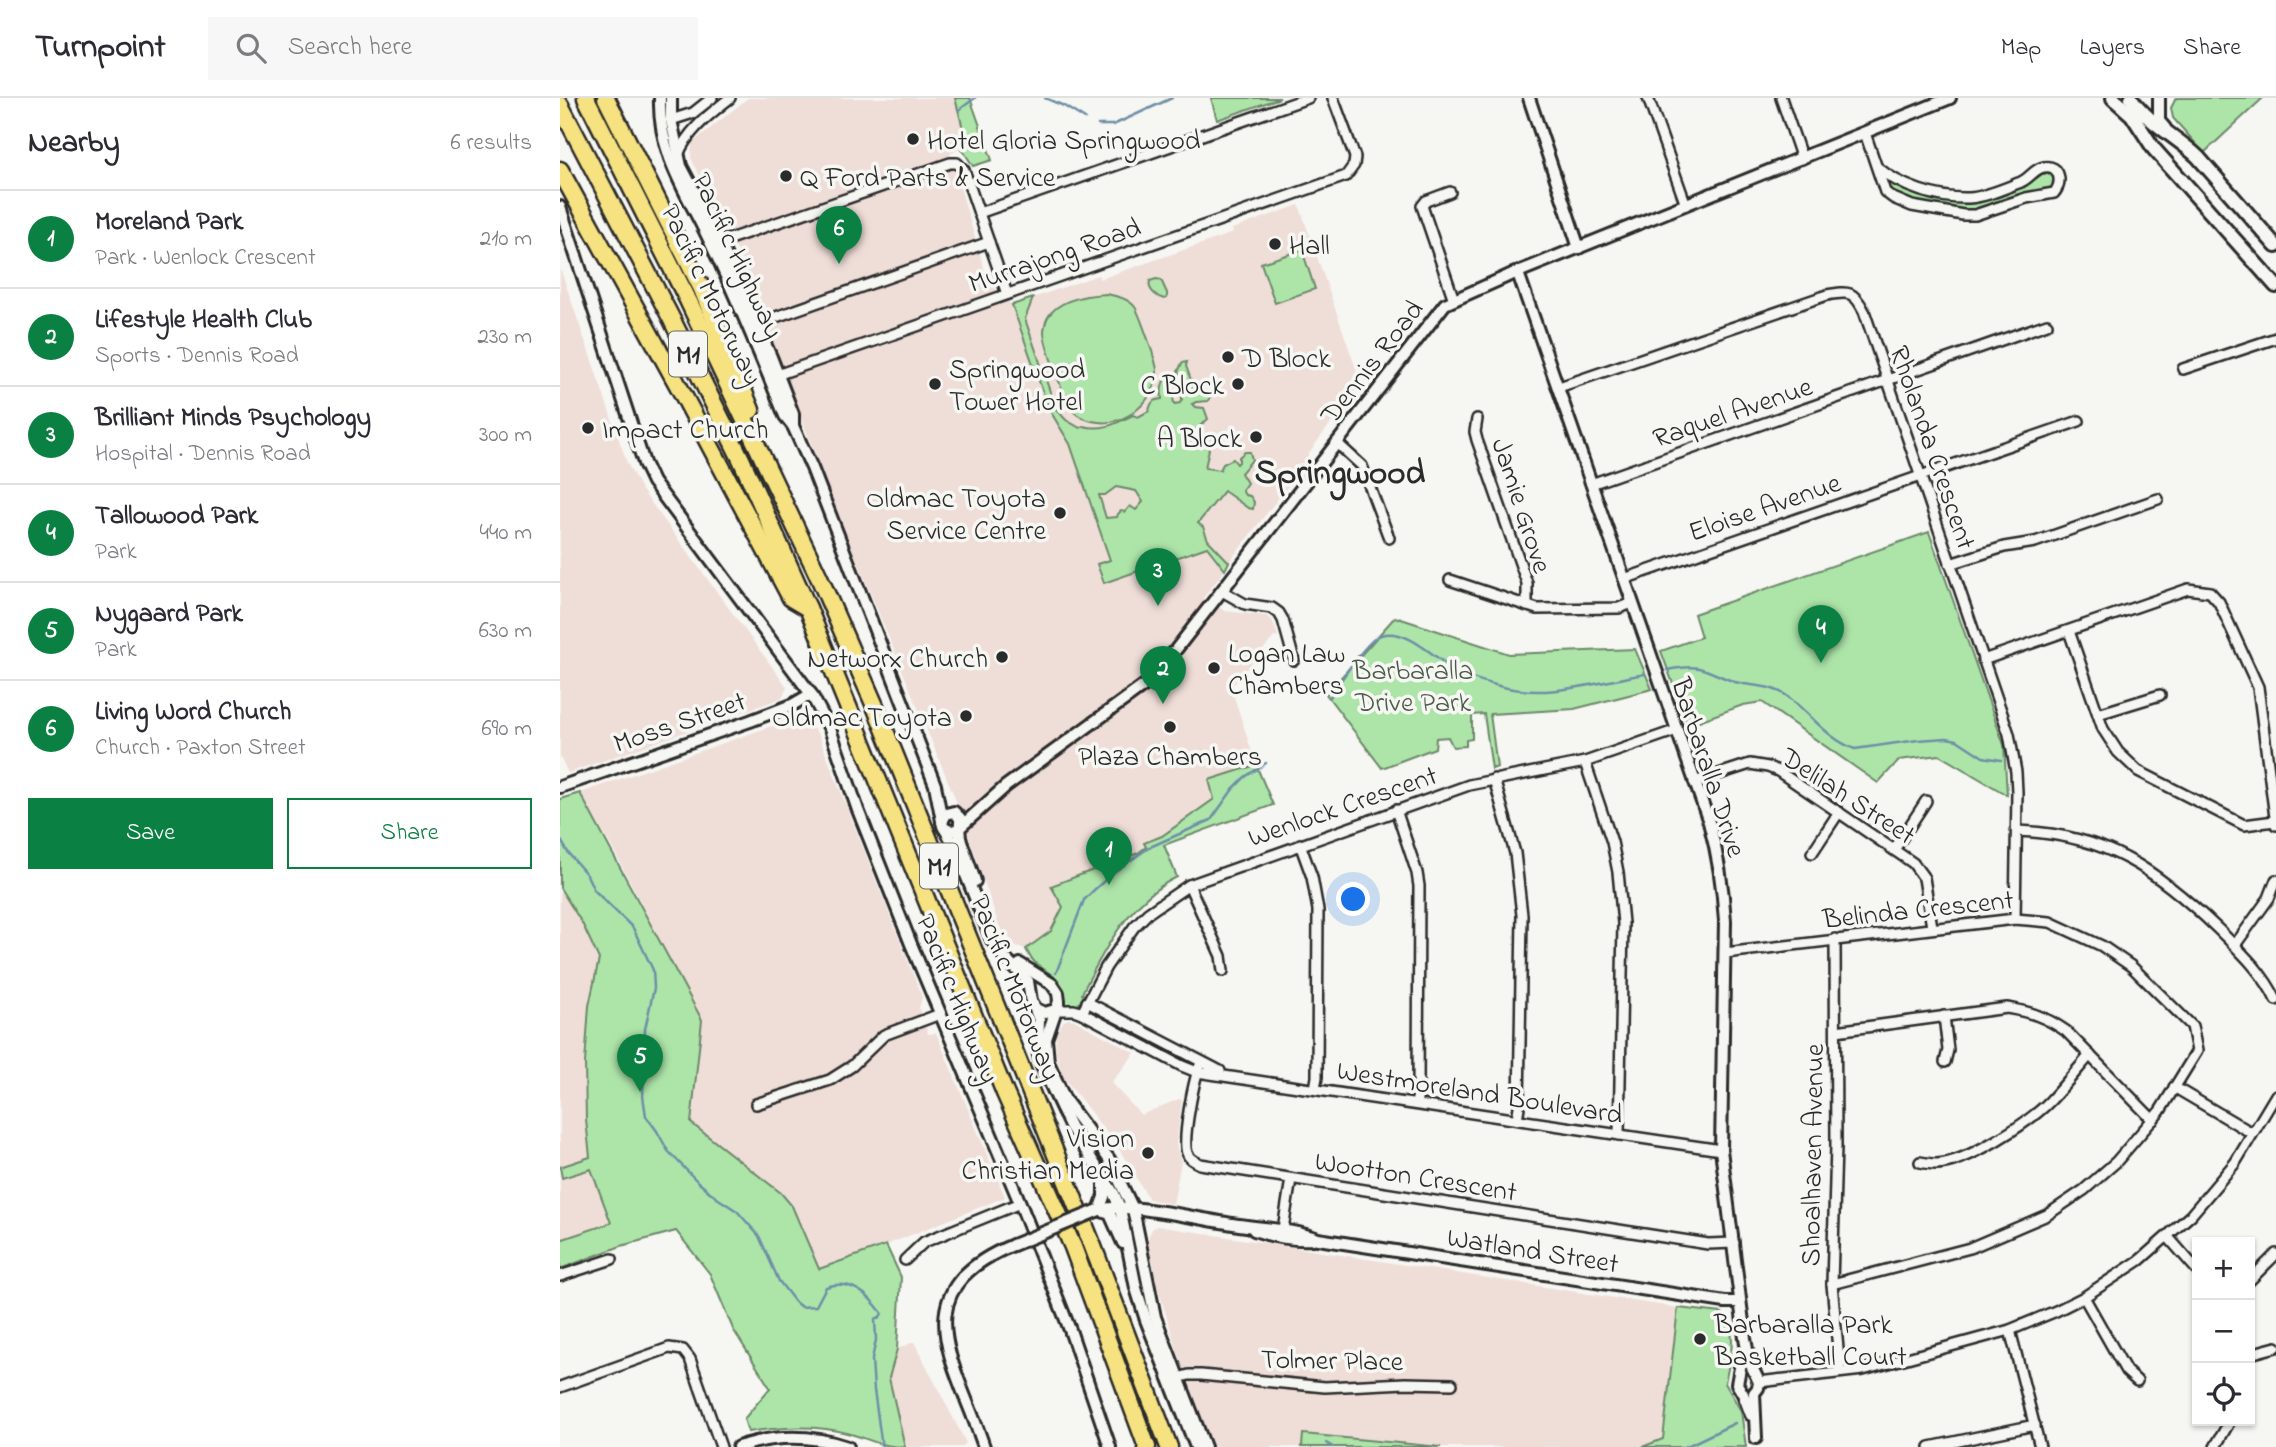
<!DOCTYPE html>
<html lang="en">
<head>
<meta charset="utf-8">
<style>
  :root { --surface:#fff; --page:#f7f7f7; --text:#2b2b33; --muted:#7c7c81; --line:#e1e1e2; --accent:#0b8043 }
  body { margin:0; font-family:"Indie Flower",sans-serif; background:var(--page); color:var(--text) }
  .controls { position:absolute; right:21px; bottom:21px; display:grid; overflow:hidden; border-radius:0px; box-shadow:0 2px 5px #0004 }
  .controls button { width:63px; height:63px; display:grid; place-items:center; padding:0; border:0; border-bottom:2px solid var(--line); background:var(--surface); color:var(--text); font:35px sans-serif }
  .you { position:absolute; left:794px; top:802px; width:24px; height:24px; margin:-18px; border:5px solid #fff; border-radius:50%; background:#1a73e8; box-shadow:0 0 0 10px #1a73e833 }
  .badge { display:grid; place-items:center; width:46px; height:46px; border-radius:50%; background:var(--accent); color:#fff; font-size:23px; font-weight:700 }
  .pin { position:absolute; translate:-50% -58px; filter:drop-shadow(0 2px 4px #0008) }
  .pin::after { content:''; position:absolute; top:37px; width:24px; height:21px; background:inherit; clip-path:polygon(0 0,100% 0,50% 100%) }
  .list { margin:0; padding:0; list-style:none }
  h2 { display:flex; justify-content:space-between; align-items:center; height:91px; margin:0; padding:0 28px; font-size:30px }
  h2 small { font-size:23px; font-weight:400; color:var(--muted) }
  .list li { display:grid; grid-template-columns:46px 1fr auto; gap:21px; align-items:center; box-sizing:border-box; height:98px; padding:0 28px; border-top:2px solid var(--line) }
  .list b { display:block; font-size:26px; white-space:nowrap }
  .list p { margin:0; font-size:23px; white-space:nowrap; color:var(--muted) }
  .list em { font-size:23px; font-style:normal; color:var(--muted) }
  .actions { display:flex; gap:14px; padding:21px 28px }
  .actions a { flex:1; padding:16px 0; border:2px solid var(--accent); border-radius:0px; text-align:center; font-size:24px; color:var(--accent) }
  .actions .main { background:var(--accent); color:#fff }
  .icon { flex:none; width:38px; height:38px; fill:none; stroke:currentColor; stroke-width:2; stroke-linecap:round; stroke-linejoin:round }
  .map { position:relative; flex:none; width:1716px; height:1349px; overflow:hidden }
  header { display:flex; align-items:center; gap:42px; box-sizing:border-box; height:98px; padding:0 35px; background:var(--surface); border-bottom:2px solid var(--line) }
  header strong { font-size:33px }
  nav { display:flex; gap:38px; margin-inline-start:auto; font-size:24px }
  .search { width:490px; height:63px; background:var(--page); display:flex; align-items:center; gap:18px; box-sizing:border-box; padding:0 24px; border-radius:0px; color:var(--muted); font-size:26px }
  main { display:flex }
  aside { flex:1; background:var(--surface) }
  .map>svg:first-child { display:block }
</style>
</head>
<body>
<header>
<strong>Turnpoint</strong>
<div class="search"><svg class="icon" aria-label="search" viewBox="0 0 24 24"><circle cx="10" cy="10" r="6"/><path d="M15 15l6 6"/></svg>Search here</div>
<nav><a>Map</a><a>Layers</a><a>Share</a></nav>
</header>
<main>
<aside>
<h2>Nearby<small>6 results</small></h2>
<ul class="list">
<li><span class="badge">1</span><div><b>Moreland Park</b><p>Park · Wenlock Crescent</p></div><em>210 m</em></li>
<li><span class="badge">2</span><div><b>Lifestyle Health Club</b><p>Sports · Dennis Road</p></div><em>230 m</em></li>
<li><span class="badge">3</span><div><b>Brilliant Minds Psychology</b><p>Hospital · Dennis Road</p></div><em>300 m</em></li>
<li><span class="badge">4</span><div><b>Tallowood Park</b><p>Park</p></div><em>440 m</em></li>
<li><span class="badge">5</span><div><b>Nygaard Park</b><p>Park</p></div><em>630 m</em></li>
<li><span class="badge">6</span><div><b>Living Word Church</b><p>Church · Paxton Street</p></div><em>690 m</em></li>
</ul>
<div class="actions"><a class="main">Save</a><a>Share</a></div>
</aside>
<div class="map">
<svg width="1716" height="1349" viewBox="0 0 1716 1349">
  <rect width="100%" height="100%" fill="#f6f6f2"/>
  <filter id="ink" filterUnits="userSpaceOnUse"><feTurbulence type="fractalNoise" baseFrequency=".0143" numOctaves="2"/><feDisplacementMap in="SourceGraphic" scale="14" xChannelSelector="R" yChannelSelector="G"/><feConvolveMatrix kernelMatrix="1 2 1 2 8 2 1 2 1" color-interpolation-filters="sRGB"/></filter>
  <g filter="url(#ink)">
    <g fill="#efddd8">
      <polygon points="188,0 395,0 407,46 390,56 428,183 452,207 489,311 510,346 550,462 544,485 648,449 665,472 643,500 665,513 706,518 712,522 718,538 714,539 671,589 696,667 650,682 654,701 602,738 584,745 586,749 578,755 492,788 503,809 491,833 466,851 454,847 439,828 400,712 279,419 179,157 131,60 132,45"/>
      <polygon points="739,107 801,285 748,356 748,362 669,464 648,442 556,460 521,331 506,322 496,311 465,221 473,200 538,177 540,181 673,135 672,131"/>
      <polygon points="0,170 67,365 81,391 227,589 222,600 8,675 0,658"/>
      <polygon points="235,620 245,622 258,636 362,899 359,910 368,936 376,935 445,1099 326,1147 259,1171 232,1108 221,1095 130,1025 142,922 54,753 20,695"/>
      <polygon points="0,790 22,825 39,861 29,908 25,965 26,1022 30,1059 0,1069"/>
      <polygon points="509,921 514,922 575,955 551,985 581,1017 619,1001 622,1002 616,1047 621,1064 613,1106 589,1101 559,1051 502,977 496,953 496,935 504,923"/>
      <polygon points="31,1071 51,1125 0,1142 0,1083 2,1080"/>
      <polygon points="597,1128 1118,1210 1103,1341 1082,1349 881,1349 744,1336 742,1348 740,1349 653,1349 617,1252 597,1187 588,1143 589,1137 593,1130"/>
      <polygon points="354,1244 406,1345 402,1349 345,1349 329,1280 337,1251"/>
    </g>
    <g fill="#ade5a9" stroke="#6c886a" stroke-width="2" fill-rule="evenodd">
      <polygon points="395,0 410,0 432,62 413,68 402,51 407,46"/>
      <polygon points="651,0 720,0 657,22"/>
      <polygon points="1616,0 1703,0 1644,55 1613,20 1611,10"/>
      <path d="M1482,76H1489L1496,82V90C1471,97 1447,107 1422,112C1400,116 1351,109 1332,96C1326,93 1326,88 1325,82L1363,96L1404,102L1471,84Z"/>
      <polygon points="742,152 755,191 715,205 701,165"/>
      <path d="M596,181L601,182L607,195V200L604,201C597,199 587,192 590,183Z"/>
      <path d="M546,196C556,198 568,200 575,209C579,215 598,267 597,274C596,302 566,328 538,324C530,323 520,320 514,314C506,306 484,246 484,234C484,230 486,222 488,219C499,201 527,197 546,196Z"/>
      <path d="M473,200L465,221L496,311L506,322L520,330L523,328C543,333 555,326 573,317L578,319L589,313C591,304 593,302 602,301C601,292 601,283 609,277L613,278L616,283L612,292L614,306L620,305L622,301L620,289L623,282L618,274L622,265L627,264L626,268L636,296L648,293L651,296L648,303L636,304L632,306L635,309L644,310L648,321C640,328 634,331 634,342L644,344L649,351L645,370L660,372L663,366L673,361L677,366L679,364V359L685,354H690L692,362L681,375L687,385L682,392L685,397L690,398L694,404L693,411L688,410L664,393L638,425L643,429L648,442L669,464L665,472L647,449L544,485L537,466L550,462L510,346L489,311L452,207ZM556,389L576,393L583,404L576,412L570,408L565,414L561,413L558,416L557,419L546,420L539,397H545Z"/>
      <polygon points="1369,434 1444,647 1447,697 1379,657 1339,662 1318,685 1202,604 1183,607 1128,627 1101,553 1141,539 1134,516"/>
      <polygon points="835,519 949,556 1075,551 1092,591 1014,611 930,616 937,669 932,671 924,616 912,617 912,641 906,642 906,648 893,649 888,639 876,640 875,650 822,670 766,596"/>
      <path d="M696,667L713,707L604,747L617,779C571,801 546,848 524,891L522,896L524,897L517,909L506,906C503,869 477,878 466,851L491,833L503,809L491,788L578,755L586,749L584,745L602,738L654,701L649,682Z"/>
      <path d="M20,695L142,922L131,1025L221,1095L232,1108L259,1171L326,1147L341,1179L337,1251L329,1280L345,1349C319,1349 311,1341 287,1335C256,1326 220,1329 188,1334L184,1321L210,1290L173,1231L150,1176L116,1133L61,1148L0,1171V1142L51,1125L31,1071L2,1080L0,1069L30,1059L26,1022L25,965L29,908L39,861L22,825L0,790V701Z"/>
      <path d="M1118,1210L1162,1215C1180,1232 1169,1264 1165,1285L1181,1313L1186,1349H1082L1103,1341Z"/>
      <polygon points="743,1336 881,1349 740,1349 742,1348"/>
    </g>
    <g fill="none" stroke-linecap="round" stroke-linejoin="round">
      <g stroke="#6e8fa7" stroke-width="2.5">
        <polyline points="485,0 504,8 525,21"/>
        <polyline points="399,12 415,0"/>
        <polyline points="538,27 553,27 612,0"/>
        <path d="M1107,572C1117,570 1129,568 1139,570C1151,573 1163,580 1175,584C1193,589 1210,586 1227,598C1250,615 1267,641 1295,651L1358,642L1387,640L1397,642L1423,659L1441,662"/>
        <path d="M770,599C779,585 807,541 821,537C848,529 876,562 897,573C908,579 920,583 932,586C984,603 1033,585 1085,576"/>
        <path d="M0,741L9,756L27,777L34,792L73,830L93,872L94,890L85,931L83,998L86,1018L97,1033L108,1053L139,1085L157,1100L177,1113L199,1138L219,1183L235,1204L241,1209L256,1208L266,1189C291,1181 308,1196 322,1215L320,1219L315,1221L316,1242L312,1261L314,1292L322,1349"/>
        <polyline points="496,875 524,802 534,792 554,774 590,749 651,722 673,691 685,679 706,665"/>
        <polyline points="766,1345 773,1349"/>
        <polyline points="1125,1349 1175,1325"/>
      </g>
      <g stroke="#2b2b2b" stroke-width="14">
        <g id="minor">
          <polyline points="1088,0 1126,107"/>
          <polyline points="1221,0 1242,61"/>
          <polyline points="111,22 133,15 152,0"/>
          <path d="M1305,35L1325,94L1333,100L1352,108L1403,117H1415L1466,100L1494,95C1503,85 1500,66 1484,69C1475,70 1470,80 1461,84C1445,90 1426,99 1409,100C1378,101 1340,89 1317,69"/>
          <path d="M118,57C128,32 149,17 170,0"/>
          <polyline points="890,94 866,103 862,108 894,202"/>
          <polyline points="419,115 748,0"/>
          <polyline points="155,146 390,65 397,65 404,72 447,196"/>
          <polyline points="196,226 429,144"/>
          <polyline points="1623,271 1716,240"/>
          <polyline points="211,279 786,78 794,67 795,59 773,0"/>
          <path d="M999,289L1267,197C1289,193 1294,193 1304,213L1449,636L1456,674L1457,694L1455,821"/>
          <polyline points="917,321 915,334 917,342 967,485 967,508"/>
          <polyline points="777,345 802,368 829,440"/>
          <polyline points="1031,386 1487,226"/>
          <polyline points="1390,466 1444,449 1475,444 1598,401"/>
          <polyline points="1064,481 1519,323"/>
          <polyline points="890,482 977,511 1059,510 1072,505"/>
          <polyline points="662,493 685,506 712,510 719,515 723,522 734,562"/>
          <polyline points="1509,533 1543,631 1558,654 1578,673 1684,727 1715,723"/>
          <polyline points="1423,562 1628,491 1650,494 1659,504 1698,589 1716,727"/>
          <polyline points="1538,616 1600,597"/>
          <polyline points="1025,664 1052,744 1058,774 1063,825 1059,1037"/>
          <polyline points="934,681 955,755 962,817 959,1009 957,1021"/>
          <polyline points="1134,684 1190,666 1208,669 1218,673 1353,765 1364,780 1372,829"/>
          <polyline points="836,712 857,775 859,788 858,996 856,1006"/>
          <path d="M1457,733C1546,736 1597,772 1659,832C1680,853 1703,874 1716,902"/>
          <polyline points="740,746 752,779 758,812 757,979 755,991"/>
          <polyline points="1334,752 1366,703"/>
          <polyline points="1252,755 1279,714"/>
          <polyline points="629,787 661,858 663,873"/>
          <polyline points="1275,841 1276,1048 1272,1186 1280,1273"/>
          <polyline points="1675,847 1709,800 1716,782"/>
          <polyline points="1165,855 1455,821 1490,824 1542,848 1571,868 1632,928 1637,953 1600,1013 1556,1064 1524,1092 1487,1117 1410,1150 1272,1186"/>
          <polyline points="527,904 660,973"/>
          <polyline points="495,912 514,912 522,915 622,968 637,974 1161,1052"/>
          <polyline points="522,915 546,869 574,829 588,815 629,787 909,687 1025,664 1117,632"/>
          <polyline points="1384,918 1388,952 1385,964"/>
          <path d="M1276,933L1447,910C1471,914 1486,919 1506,933L1593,1022"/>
          <path d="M641,965C634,979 622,1041 627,1055C629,1061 634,1063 640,1066L1148,1146L1174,1145"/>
          <polyline points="1614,989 1692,1035"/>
          <polyline points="196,1006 270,982 292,968 324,937 380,916"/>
          <path d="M1360,1064C1365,1065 1371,1066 1376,1066C1405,1066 1470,1024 1490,1003C1504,988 1517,972 1530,957"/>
          <polyline points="723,1131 731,1081"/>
          <polyline points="1608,1139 1637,1172"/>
          <polyline points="345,1162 364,1144 460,1105"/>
          <polyline points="0,1178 52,1161"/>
          <polyline points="1690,1182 1716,1156"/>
          <polyline points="1524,1199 1566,1273 1577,1283"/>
          <polyline points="1450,1232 1480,1349"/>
          <polyline points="1690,1256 1716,1249"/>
          <polyline points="614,1281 629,1277 641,1277 765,1289 845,1285 892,1286"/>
          <polyline points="1199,1284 1303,1272 1450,1232 1496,1213 1524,1199 1580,1162 1631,1117 1675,1065 1716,997"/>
          <polyline points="0,1289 109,1250 123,1252 130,1261 161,1349"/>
          <polyline points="1370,1349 1475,1327"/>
          <polyline points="1655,1349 1670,1323"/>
        </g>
      </g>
      <g stroke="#2b2b2b" stroke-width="16">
        <g id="tertiary">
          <path d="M100,0C98,59 130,99 153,150C179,205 202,261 225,318L233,328L252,370L375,687L383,728L393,745L432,842L445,860L468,883L471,903L476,911L485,915L495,912"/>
          <polyline points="111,0 111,22 121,68 152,127 211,259 233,316 233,328"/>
          <polyline points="969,0 1019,150"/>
          <polyline points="1599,0 1599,23 1605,30"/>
          <polyline points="0,109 84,365 93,384 251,596 270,631 298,712 351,846 460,1105 510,1232 550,1349"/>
          <path d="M958,175L1149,724C1158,757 1163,789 1165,823L1161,1052L1185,1240L1189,1263L1199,1284L1198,1290L1194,1295L1196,1340"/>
          <polyline points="0,689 190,623 232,607 251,596"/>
          <polyline points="382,724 386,716 394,714 400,720 400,728"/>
          <polyline points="399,729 400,740 415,783"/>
          <polyline points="384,730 390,733 397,732 446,688 593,581 885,206 948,178 1390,0"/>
          <polyline points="460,866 492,886 498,895 499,903 486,941 488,964 505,1002 549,1061 573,1111 595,1219 645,1349"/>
          <polyline points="474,909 479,922 478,953 482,968 510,1028 554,1096 560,1110 576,1190 586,1222 636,1349"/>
          <path d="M539,1112C566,1103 647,1123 679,1127C706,1131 732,1131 758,1141L1165,1204H1180"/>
          <polyline points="539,1112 550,1116 563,1145"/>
          <polyline points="539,1112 544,1099 544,1082"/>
          <path d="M694,1132C713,1139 733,1142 753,1141"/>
          <polyline points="1183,1254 1177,1286 1183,1296 1191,1317"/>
          <path d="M178,1349C214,1337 252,1337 288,1349"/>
          <path d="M424,1349C397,1266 339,1194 453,1147"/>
        </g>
      </g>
      <g stroke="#2b2b2b" stroke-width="18">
        <g id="secondary">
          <polyline points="1553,0 1572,17 1594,51 1716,188"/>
          <path d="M1571,0C1589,26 1616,38 1638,59L1716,148"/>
        </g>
      </g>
      <g stroke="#2b2b2b" stroke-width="21">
        <g id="motorway">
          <polyline points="26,0 128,202 259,479 315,608 532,1146 609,1349"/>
          <polyline points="46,0 142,191 191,312"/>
          <polyline points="0,7 110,218 181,361 248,510 445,995 513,1149 587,1349"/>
          <polyline points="0,72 120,291 231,500 248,510"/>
        </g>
      </g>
      <use href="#minor" stroke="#f6f6f2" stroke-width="9"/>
      <use href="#tertiary" stroke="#f6f6f2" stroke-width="10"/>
      <use href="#secondary" stroke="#f6f6f2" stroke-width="12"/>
      <use href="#motorway" stroke="#f6e281" stroke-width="16"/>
      <g stroke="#2b2b2b" stroke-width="16" stroke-linecap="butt">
        <polyline id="tertiary-bridge" points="453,1147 539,1112"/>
      </g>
      <use href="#tertiary-bridge" stroke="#f6f6f2" stroke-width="10"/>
    </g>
  </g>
  <g fill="#2b2b2b" stroke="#f6f6f2" stroke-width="2.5">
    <circle cx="353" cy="41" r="7"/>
    <circle cx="226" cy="78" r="7"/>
    <circle cx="715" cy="146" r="7"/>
    <circle cx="668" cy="259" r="7"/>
    <circle cx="375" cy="286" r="7"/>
    <circle cx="678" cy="286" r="7"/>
    <circle cx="28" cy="330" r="7"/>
    <circle cx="696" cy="339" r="7"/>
    <circle cx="500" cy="415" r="7"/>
    <circle cx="442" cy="559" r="7"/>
    <circle cx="654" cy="570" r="7"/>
    <circle cx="406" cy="618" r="7"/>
    <circle cx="610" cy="629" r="7"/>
    <circle cx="588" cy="1055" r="7"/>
    <circle cx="1140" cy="1241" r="7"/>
  </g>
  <g text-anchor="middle" stroke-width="7" stroke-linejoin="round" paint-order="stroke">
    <g fill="#f6f6f2" stroke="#686867" stroke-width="2">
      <rect x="109" y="233.5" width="38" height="45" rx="5"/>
      <rect x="360" y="745.5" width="38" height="45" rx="5"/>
    </g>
    <g font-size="26" font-weight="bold" fill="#2b2b2b">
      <text x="128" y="265">M1</text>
      <text x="379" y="777">M1</text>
    </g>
    <g font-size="28" fill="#2b2b2b" stroke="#f6f6f2" text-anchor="start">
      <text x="367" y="51">Hotel Gloria Springwood</text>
      <text x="240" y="88">Q Ford Parts &amp; Service</text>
      <text x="729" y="156">Hall</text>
      <text x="682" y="269">D Block</text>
      <text x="389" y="280">Springwood<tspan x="389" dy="32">Tower Hotel</tspan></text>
      <text x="664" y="296" text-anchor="end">C Block</text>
      <text x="42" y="340">Impact Church</text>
      <text x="682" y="349" text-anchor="end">A Block</text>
      <text x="486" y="409" text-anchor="end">Oldmac Toyota<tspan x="486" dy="32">Service Centre</tspan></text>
      <text x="668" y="564">Logan Law<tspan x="668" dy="32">Chambers</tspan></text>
      <text x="428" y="569" text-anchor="end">Networx Church</text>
      <text x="392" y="628" text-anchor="end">Oldmac Toyota</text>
      <text x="610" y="667" text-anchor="middle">Plaza Chambers</text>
      <text x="574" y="1049" text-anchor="end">Vision<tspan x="574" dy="32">Christian Media</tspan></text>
      <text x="1154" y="1235">Barbaralla Park<tspan x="1154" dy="32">Basketball Court</tspan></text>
    </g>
    <g font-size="28" fill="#2b2b2b" stroke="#f6f6f2">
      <text transform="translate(494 156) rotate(-19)" y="10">Murrajong Road</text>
      <text transform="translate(179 157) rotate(65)" y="10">Pacific Highway</text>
      <text transform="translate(153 196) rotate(64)" y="10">Pacific Motorway</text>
      <text transform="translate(811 263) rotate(-52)" y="10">Dennis Road</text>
      <text transform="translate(1172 313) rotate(-19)" y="10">Raquel Avenue</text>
      <text transform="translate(1374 349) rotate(71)" y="10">Rholanda Crescent</text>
      <text transform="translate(963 407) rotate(72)" y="10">Jamie Grove</text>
      <text transform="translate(1204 408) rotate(-19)" y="10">Eloise Avenue</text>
      <text transform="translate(119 623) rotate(-19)" y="10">Moss Street</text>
      <text transform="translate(1150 669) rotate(72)" y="10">Barbaralla Drive</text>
      <text transform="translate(1289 697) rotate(33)" y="10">Delilah Street</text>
      <text transform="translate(782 707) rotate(-19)" y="10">Wenlock Crescent</text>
      <text transform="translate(1358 810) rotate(-6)" y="10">Belinda Crescent</text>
      <text transform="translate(457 889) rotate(68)" y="10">Pacific Motorway</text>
      <text transform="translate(399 900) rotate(68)" y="10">Pacific Highway</text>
      <text transform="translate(920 993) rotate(9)" y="10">Westmoreland Boulevard</text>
      <text transform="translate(1251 1057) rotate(-89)" y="10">Shoalhaven Avenue</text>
      <text transform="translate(856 1077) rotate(9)" y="10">Wootton Crescent</text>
      <text transform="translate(973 1151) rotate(9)" y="10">Watland Street</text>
      <text transform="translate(772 1261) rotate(1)" y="10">Tolmer Place</text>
    </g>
    <g font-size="28" fill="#4c5a4a" stroke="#f6f6f2">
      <text x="853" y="581">Barbaralla<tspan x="853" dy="32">Drive Park</tspan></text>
    </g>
    <g font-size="35" font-weight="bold" fill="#2b2b2b" stroke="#f6f6f2">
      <text x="780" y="385">Springwood</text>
    </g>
  </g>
</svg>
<div class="controls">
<button>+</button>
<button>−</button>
<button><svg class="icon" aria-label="locate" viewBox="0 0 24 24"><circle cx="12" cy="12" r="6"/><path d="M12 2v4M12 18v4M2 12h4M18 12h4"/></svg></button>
</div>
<div class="you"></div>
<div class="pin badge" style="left:549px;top:787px">1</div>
<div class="pin badge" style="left:603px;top:606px">2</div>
<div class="pin badge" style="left:598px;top:508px">3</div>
<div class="pin badge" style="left:1261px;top:565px">4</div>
<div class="pin badge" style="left:80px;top:994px">5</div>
<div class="pin badge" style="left:279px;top:166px">6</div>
</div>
</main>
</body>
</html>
